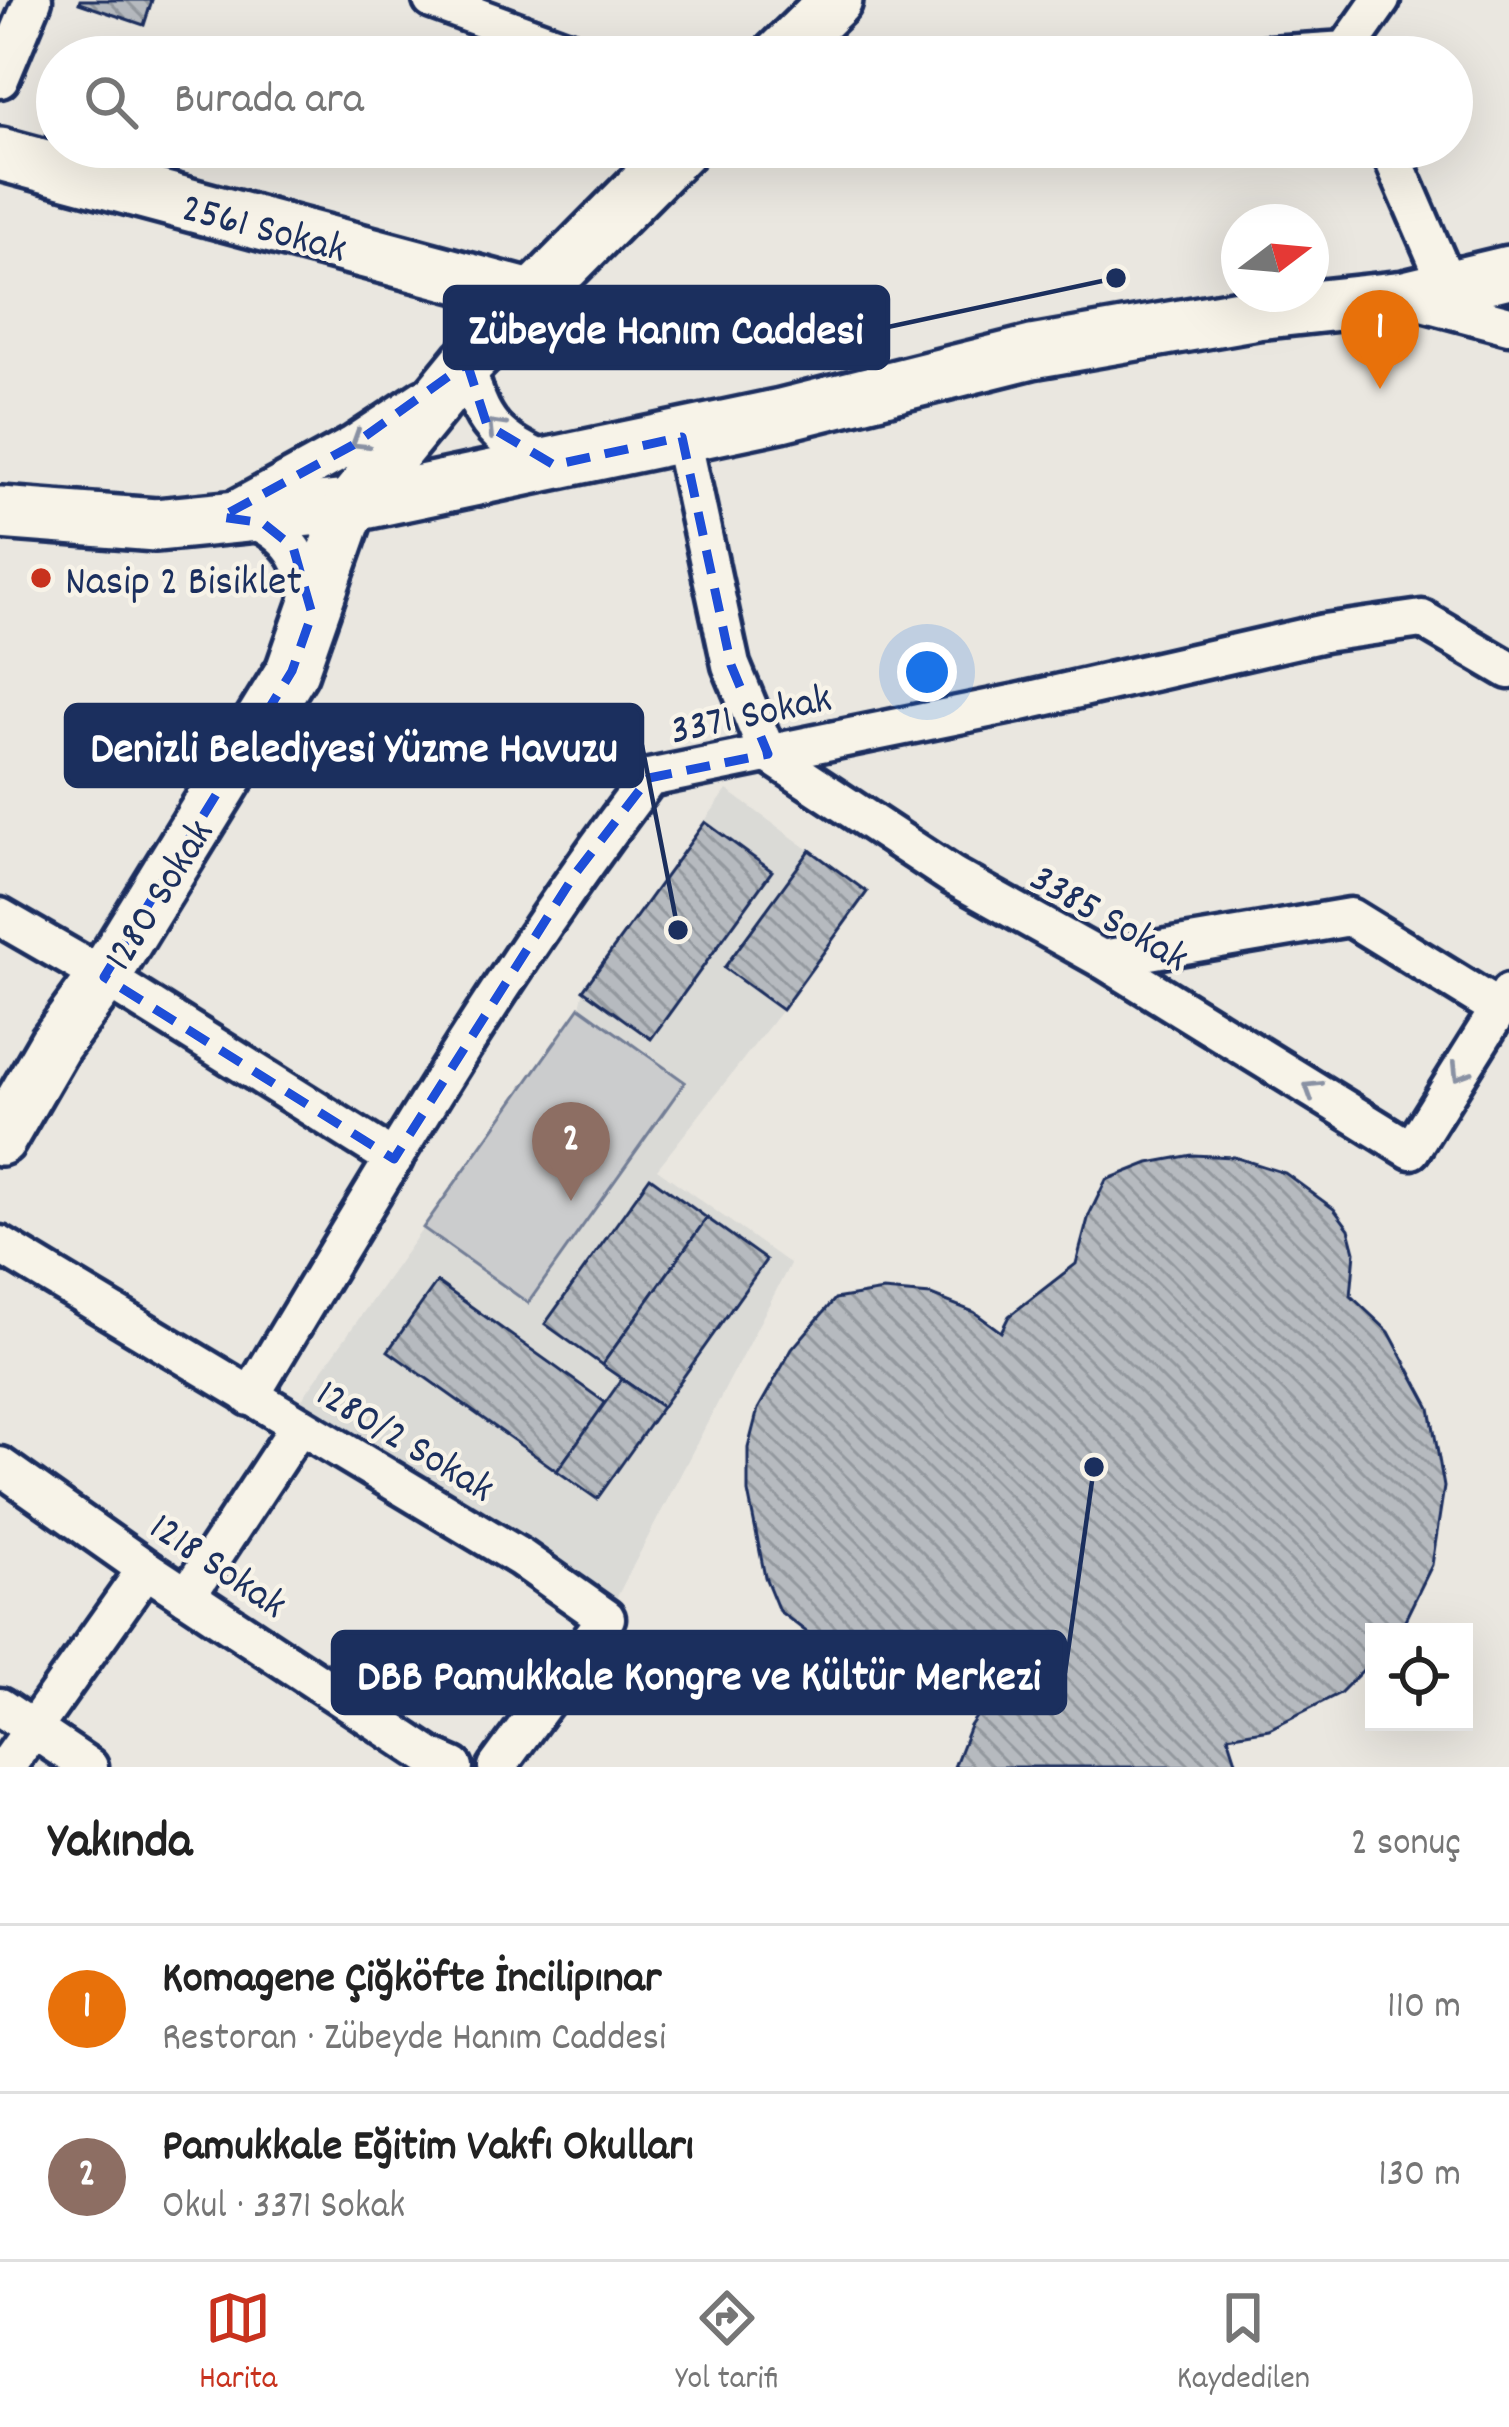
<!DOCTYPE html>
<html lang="tr">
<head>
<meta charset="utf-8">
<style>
  :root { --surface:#fff; --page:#f2f2f2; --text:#222; --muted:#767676; --line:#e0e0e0; --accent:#c8321e }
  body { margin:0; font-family:Dekko,sans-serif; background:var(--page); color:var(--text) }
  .controls { position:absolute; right:36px; bottom:36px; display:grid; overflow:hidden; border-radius:0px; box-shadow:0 12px 48px #0002 }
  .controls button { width:108px; height:108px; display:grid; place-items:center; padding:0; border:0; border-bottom:3px solid var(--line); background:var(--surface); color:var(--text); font:60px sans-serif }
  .compass { position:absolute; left:1221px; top:204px; width:108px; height:108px; border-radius:50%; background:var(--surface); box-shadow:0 12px 48px #0002; rotate:74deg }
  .you { position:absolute; left:927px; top:672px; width:42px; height:42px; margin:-30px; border:9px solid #fff; border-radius:50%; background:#1a73e8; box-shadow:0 0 0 18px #1a73e833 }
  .badge { display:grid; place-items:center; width:78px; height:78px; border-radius:50%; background:var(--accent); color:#fff; font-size:39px; font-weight:700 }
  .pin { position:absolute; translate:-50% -99px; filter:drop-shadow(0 3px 6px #0008) }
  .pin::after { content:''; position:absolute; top:63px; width:42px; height:36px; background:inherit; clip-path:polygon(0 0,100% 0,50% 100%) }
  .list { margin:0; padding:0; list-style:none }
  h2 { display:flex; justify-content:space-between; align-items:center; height:156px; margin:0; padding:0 48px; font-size:51px }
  h2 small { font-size:39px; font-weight:400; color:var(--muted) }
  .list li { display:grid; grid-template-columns:78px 1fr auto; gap:36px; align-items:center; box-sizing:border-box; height:168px; padding:0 48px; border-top:3px solid var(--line) }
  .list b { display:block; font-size:45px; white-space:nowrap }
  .list p { margin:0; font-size:39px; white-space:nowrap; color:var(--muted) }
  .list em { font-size:39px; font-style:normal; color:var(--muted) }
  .icon { flex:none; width:66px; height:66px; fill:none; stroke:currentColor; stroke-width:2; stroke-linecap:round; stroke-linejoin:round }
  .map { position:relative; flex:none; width:1509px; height:1767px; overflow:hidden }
  .search { position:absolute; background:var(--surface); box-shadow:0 12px 48px #0002; left:36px; right:36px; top:36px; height:132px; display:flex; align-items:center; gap:30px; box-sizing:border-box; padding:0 42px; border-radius:66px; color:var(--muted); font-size:45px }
  .sheet { height:492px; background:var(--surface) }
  nav { display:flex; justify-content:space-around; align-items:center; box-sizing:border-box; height:168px; border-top:3px solid var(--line); background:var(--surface); font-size:33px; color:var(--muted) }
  nav a { display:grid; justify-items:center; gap:6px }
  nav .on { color:var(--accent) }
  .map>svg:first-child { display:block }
</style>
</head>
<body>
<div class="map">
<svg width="1509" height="1767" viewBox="0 0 1509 1767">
  <defs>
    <pattern id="building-back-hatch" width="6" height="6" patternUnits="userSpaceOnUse" patternTransform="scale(3)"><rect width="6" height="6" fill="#b6babf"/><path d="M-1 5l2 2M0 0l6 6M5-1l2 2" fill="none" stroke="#93989e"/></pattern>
  </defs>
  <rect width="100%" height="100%" fill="#eae7e0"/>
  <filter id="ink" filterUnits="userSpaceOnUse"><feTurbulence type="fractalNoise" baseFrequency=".00833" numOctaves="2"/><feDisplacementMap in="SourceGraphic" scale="24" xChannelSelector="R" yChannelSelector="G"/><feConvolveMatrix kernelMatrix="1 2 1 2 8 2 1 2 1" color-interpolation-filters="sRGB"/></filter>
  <g filter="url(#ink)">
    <polygon fill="#dadad6" points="727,790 867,892 782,1010 657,1169 790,1264 606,1618 287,1420 580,1007 584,990"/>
    <polygon fill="#cbcccd" stroke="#737e96" stroke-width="3" points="580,1007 685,1082 528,1303 423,1228"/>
    <g fill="url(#building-back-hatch)" stroke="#1b2f5e" stroke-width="3">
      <polygon points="80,0 152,0 144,25 79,3"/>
      <polygon points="705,822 772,871 651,1039 583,990"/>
      <polygon points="810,850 867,892 782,1010 724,968"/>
      <polygon points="1192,1155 1234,1157 1285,1173 1334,1209 1349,1229 1355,1252 1351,1296 1389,1332 1430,1408 1444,1487 1432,1565 1399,1632 1374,1632 1374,1659 1340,1693 1269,1729 1228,1736 1238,1767 954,1767 970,1726 989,1698 1026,1674 1002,1650 930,1669 895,1669 842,1659 779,1611 765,1577 748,1492 748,1448 758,1409 792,1349 835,1299 883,1291 931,1295 974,1312 1001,1332 1009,1316 1076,1264 1089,1215 1106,1180 1149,1163"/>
      <polygon points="650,1177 707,1218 602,1365 545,1324"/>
      <polygon points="707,1218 766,1260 662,1407 602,1365"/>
      <polygon points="437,1282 606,1403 557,1471 388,1351"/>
      <polygon points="622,1379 662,1407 597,1499 557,1471"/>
    </g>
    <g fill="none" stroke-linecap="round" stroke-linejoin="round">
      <g stroke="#1b2f5e" stroke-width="45">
        <g id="street">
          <polyline points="432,0 587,57"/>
          <polyline points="1237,57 1346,50 1381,0"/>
          <polyline points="0,79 33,0"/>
          <polyline points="1388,147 1449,288"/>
          <polyline points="1415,300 1509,325"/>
          <path d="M467,363C479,424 497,441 554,465"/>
          <polyline points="682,437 731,665 768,754"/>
          <polyline points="234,510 353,445 424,398"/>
          <path d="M244,516C291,533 306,561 312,609"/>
          <polyline points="768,754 953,876 1102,959 1411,1150 1509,993"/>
          <polyline points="0,917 104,977 394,1159"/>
          <polyline points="1102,959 1350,917 1499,1009"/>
          <polyline points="0,1245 521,1558 606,1618 497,1767"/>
          <path d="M250,1397C376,1187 500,973 649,778L1017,703L1324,633L1422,619L1509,670"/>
          <polyline points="0,1466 146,1569 431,1757 454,1767"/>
          <polyline points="187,1596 299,1426"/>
          <polyline points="0,1707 89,1767"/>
          <polyline points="6,1767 146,1569"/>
        </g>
      </g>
      <g stroke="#1b2f5e" stroke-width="60">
        <g id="secondary">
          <polyline points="778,57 836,0"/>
          <polyline points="0,154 530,296"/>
          <polyline points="0,513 156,525 350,506 781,415 1032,352 1257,313 1405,297 1509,272"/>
          <polyline points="0,1139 55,1044 104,977 292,671 350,506 467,363 682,147"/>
        </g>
      </g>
      <use href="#street" stroke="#f7f3e8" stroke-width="36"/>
      <use href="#secondary" stroke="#f7f3e8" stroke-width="51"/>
    </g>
    <defs><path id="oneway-chevron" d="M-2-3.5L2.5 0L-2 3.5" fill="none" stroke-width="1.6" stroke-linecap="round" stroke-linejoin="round" transform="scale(3)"/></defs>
    <g stroke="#8991a3">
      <use href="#oneway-chevron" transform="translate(495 427) rotate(-134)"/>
      <use href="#oneway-chevron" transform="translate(359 441) rotate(148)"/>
      <use href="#oneway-chevron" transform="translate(1460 1072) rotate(122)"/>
      <use href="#oneway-chevron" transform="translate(1312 1089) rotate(-148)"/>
    </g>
  </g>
  <path fill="none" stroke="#1d4ed8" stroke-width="9" stroke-dasharray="24 15" stroke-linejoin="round" d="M467,363L487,425L554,465L682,437L731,665L768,754L649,778L575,874L394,1159L104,977L292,671L312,614L293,547L263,523L221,517L353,445Z"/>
  <circle fill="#c8321e" stroke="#f7f3e8" stroke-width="4.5" cx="41" cy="578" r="12"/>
  <g text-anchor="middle" stroke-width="9" stroke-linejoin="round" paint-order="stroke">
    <g font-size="42" fill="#1b2f5e" stroke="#f7f3e8">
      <text transform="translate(265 225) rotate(15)" y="15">2561 Sokak</text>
      <text transform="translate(750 711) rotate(-12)" y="15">3371 Sokak</text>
      <text transform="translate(156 893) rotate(-58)" y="15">1280 Sokak</text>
      <text transform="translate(1111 915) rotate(30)" y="15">3385 Sokak</text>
      <text transform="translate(407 1438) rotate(31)" y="15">1280/2 Sokak</text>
      <text transform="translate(220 1563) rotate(34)" y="15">1218 Sokak</text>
    </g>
    <g font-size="42" fill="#1b2f5e" stroke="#f7f3e8" text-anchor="start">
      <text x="65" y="593">Nasip 2 Bisiklet</text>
    </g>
  </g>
  <path fill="none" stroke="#1b2f5e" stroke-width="4.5" d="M1116 278L888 327M678 930L642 745M1094 1467L1065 1673"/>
  <g fill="#1b2f5e" stroke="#f7f3e8" stroke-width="4.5">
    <circle cx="1116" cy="278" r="12"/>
    <circle cx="678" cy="930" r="12"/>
    <circle cx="1094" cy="1467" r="12"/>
  </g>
  <g fill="#1b2f5e" stroke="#1b2f5e" stroke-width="4.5">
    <rect x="445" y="287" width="443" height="81" rx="12"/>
    <rect x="66" y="705" width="576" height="81" rx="12"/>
    <rect x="333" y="1632" width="732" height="81" rx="12"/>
  </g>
  <g font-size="45" text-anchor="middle" font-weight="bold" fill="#fff">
    <text x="666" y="343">Zübeyde Hanım Caddesi</text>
    <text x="354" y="761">Denizli Belediyesi Yüzme Havuzu</text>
    <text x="699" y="1689">DBB Pamukkale Kongre ve Kültür Merkezi</text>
  </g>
</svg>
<div class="controls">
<button><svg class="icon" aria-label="locate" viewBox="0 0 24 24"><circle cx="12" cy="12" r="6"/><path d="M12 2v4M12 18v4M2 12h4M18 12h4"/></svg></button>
</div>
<svg class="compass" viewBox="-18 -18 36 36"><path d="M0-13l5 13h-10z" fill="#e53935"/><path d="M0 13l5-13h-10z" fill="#767676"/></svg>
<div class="you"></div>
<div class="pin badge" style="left:1380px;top:389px;background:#e8710a">1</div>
<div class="pin badge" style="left:571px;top:1201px;background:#8d6e63">2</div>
<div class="search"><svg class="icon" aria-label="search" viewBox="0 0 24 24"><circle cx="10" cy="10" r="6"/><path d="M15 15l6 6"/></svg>Burada ara</div>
</div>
<section class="sheet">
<h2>Yakında<small>2 sonuç</small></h2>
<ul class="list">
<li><span class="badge" style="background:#e8710a">1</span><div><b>Komagene Çiğköfte İncilipınar</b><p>Restoran · Zübeyde Hanım Caddesi</p></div><em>110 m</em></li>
<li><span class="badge" style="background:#8d6e63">2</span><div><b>Pamukkale Eğitim Vakfı Okulları</b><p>Okul · 3371 Sokak</p></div><em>130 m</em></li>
</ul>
</section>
<nav>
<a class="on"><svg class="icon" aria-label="map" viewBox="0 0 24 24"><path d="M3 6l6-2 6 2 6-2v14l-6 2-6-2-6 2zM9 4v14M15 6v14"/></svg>Harita</a>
<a><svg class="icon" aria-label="directions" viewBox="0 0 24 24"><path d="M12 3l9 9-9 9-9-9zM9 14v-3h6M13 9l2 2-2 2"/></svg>Yol tarifi</a>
<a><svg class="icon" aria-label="saved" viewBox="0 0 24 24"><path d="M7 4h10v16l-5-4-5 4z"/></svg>Kaydedilen</a>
</nav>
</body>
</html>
